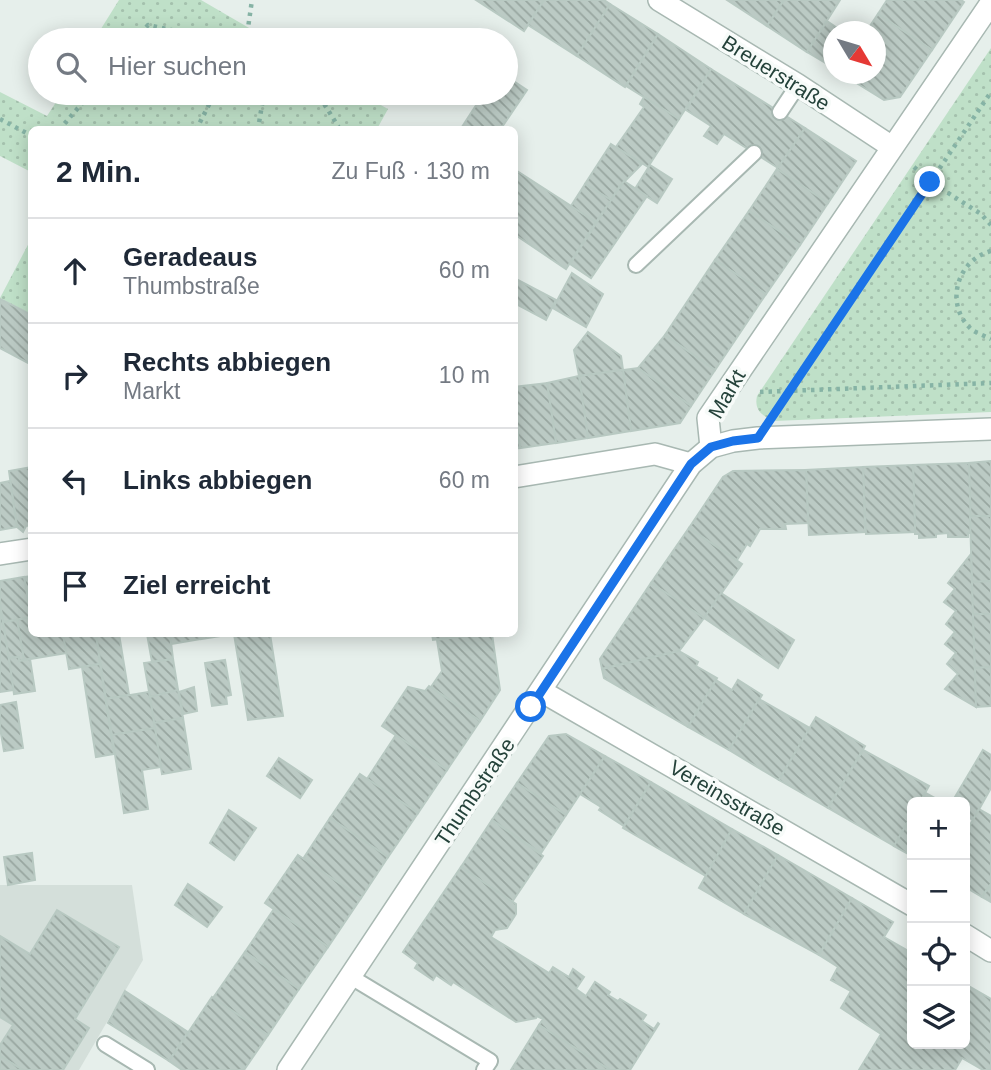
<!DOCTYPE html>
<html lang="de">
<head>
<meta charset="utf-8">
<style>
  :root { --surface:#fff; --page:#f6f6f7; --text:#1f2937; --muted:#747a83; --line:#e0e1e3 }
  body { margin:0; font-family:Arial,sans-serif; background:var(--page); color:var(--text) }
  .controls { position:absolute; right:21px; bottom:21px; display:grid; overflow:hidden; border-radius:10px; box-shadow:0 4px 18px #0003 }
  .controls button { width:63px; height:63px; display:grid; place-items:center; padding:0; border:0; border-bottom:2px solid var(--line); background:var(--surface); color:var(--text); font:35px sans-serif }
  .compass { position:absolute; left:823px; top:21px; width:63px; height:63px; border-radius:50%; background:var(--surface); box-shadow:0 4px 18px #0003; rotate:128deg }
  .stop { position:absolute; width:21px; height:21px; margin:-16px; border:5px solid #1a73e8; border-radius:50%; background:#fff }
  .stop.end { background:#1a73e8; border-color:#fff; box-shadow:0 2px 7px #0008 }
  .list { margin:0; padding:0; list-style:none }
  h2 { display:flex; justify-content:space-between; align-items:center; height:91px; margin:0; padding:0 28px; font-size:30px }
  h2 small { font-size:23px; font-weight:400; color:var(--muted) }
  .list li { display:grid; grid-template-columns:46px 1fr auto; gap:21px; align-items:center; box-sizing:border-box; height:105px; padding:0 28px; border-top:2px solid var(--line) }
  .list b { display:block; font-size:26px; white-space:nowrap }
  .list p { margin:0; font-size:23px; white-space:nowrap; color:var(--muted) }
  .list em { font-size:23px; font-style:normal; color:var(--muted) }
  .icon { flex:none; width:38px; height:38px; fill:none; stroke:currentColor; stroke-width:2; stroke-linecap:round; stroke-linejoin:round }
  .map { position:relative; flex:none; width:991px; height:1070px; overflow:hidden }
  .search { position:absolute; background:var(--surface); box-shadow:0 4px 18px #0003; left:28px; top:28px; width:490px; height:77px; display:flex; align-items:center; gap:18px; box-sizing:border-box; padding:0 24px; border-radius:38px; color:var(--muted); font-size:26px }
  .panel { position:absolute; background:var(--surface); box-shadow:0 4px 18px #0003; left:28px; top:126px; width:490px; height:511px; border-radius:10px }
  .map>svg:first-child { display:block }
</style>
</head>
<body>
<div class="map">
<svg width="991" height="1070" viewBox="0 0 991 1070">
  <defs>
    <pattern id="grass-dots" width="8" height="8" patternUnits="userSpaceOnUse" patternTransform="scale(1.75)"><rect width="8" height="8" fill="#bfe0c8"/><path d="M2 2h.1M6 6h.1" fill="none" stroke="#a4c1ad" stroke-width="1.8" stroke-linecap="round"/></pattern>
    <pattern id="building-back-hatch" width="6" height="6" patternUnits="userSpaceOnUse" patternTransform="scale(1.75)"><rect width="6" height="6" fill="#bbcac4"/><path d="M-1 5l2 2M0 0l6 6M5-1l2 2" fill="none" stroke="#98a6a0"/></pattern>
  </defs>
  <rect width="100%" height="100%" fill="#e6efeb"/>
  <polygon fill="#d4dfda" points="0,885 132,885 143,960 79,1070 23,1070 0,1056"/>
  <g fill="url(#grass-dots)">
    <polygon points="119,0 201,0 270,40 94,40"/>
    <path d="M991,48V412L774,421C762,416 754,410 757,396Z"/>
    <polygon points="0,92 47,116 62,93 359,93 388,109 377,129 32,130 31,172 0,156"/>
    <polygon points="31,239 31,314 0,298"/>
  </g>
  <g fill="url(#building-back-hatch)" stroke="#b8c9c2" stroke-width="2">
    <polygon points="476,0 544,0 524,31"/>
    <polygon points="544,0 604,0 610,4 577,56 528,25"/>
    <polygon points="727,0 784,0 767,26"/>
    <polygon points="784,0 840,0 807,52 767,26"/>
    <polygon points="887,0 961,0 964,2 932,50 878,14"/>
    <polygon points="610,4 658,34 625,87 577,56"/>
    <polygon points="878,14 932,50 900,97 884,100 842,74 876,74 876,32 866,32"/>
    <polygon points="827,21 843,32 834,32 834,68 807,52"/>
    <polygon points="658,34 711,69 679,119 626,86"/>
    <polygon points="711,69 805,128 778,168 724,134 717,144 704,136 711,126 686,110"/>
    <polygon points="506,76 527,90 500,130 460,130 484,93 506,93"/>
    <polygon points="644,97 679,119 648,167 616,147 644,107 640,104"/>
    <polygon points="805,128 856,161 828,203 777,169"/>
    <polygon points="611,144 642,164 619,187 611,200 585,184"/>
    <polygon points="650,165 672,179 657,203 635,189"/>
    <polygon points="514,169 596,222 566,269 514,234"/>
    <polygon points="777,169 828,203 800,245 749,211"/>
    <polygon points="624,181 647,196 591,278 570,264 611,200"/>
    <polygon points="585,184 611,200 596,222 571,206"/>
    <polygon points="749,211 800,245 766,294 715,260"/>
    <polygon points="715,260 766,294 715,370 665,335"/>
    <polygon points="572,273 603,294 586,327 553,308"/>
    <polygon points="514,278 556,300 546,320 514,303"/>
    <polygon points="0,299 32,315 32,365 0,348"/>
    <polygon points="588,332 621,356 623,370 579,376 574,350"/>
    <polygon points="665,335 715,370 691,406 638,368"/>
    <polygon points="638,368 691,406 680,423 631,431 623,370"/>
    <polygon points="623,370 631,431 588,438 579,376"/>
    <polygon points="579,376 588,438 556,443 547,383"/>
    <polygon points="547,383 556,443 520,448 514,410 514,387"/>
    <polygon points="514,410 520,448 514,449"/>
    <polygon points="991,461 991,516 970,516 969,463"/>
    <polygon points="969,463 971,533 968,533 968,537 948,537 948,533 936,534 936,537 919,538 919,534 915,534 913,465"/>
    <polygon points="913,465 915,532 866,534 863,467"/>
    <polygon points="32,467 32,525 26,526 23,532 17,527 9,471"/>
    <polygon points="863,467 865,532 809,535 806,470"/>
    <polygon points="806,470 808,523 785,524 786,529 760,529 750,546 747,544 737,560 689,528 723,477 733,471"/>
    <polygon points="10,481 17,527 0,530 0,483"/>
    <polygon points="970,516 991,516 991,581 972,582"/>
    <polygon points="689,528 742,564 704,618 651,583"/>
    <polygon points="971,554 973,614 976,707 945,689 958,674 947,664 956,653 945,644 955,632 946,624 956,611 944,602 955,589 948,583"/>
    <polygon points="32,576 32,634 63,634 67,653 24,660 17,620 31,617 24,577"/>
    <polygon points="24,577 31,617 3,622 0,604 0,581"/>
    <polygon points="991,581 991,614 973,614 972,582"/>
    <polygon points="651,583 704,618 679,651 602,669 600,659"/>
    <polygon points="721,593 794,640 778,668 704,618"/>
    <polygon points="0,604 14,690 0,692"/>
    <polygon points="973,614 991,614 991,667 975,668"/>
    <polygon points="17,620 24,660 19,661 19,657 9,658 3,622"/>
    <polygon points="63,634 96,634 100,664 69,669"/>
    <polygon points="96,634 119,634 129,695 106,699"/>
    <polygon points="147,634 170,634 173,659 152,662"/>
    <polygon points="170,634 200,634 201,639 171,644"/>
    <polygon points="200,634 233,634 201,639"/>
    <polygon points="234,634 270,634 283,716 248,720"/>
    <polygon points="432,634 478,634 433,640"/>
    <polygon points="478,634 492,634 500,690 480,721 431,687 442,671 437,640"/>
    <polygon points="679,651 698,662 696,666 717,678 688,727 604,678 602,669"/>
    <polygon points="19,657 19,661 30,659 35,691 14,694 9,658"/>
    <polygon points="173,659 178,690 150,697 144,663"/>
    <polygon points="225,660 231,695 226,696 227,704 212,706 205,663"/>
    <polygon points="100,664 114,754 96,757 82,667"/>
    <polygon points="991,667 991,706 976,707 975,668"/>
    <polygon points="716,680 732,690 738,680 762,695 729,750 688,727"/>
    <polygon points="429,686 480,721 447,770 382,726 408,687 425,691"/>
    <polygon points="194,687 197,711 183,714 179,692"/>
    <polygon points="178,690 183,718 154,723 150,697"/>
    <polygon points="149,692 155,728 112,735 106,699"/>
    <polygon points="759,699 810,728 779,780 729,750"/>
    <polygon points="16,702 23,748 4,751 0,728 0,705"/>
    <polygon points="816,717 865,746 828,808 779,780"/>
    <polygon points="183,718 191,769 162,774 154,723"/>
    <polygon points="155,728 161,767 142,770 148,809 124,813 112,735"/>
    <polygon points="566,734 605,756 566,815 517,783 549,736"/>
    <polygon points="396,735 447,770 418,813 367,779"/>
    <polygon points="863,750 929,786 920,802 912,802 912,815 894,846 828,808"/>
    <polygon points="983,750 991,755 991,788 973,820 965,815 965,802 952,802"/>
    <polygon points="605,756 651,782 624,826 599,810 601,807 580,794"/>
    <polygon points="279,758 312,780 300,798 267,776"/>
    <polygon points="360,774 418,813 388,857 330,818"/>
    <polygon points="651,782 732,829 706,876 623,828"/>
    <polygon points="517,783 566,815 541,853 492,820"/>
    <polygon points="926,793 942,802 920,802"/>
    <polygon points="979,809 991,816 991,884 982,897 965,887 965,834"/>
    <polygon points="229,810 256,828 234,860 210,843"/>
    <polygon points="912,815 912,856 894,846"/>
    <polygon points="330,818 388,857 361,898 303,859"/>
    <polygon points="492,820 543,856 512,902 461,867"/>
    <polygon points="732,829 778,855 744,914 699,888"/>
    <polygon points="32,853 35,880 8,885 4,857"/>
    <polygon points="298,855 361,898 328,947 265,903"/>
    <polygon points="778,855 852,898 819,955 744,914"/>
    <polygon points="461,867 516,904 516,914 507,928 495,930 491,937 549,973 553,967 569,977 573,969 584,977 576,989 586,996 595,982 610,992 608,995 618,1001 620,999 646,1015 642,1021 654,1029 658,1023 659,1024 630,1070 610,1070 539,1025 543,1019 537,1016 536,1018 516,1022 453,982 451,985 436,975 433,980 415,968 418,963 403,952"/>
    <polygon points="188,884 222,907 207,927 175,905"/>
    <polygon points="991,884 991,902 982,897"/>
    <polygon points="852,898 893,922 884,937 912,953 912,1044 965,1044 965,984 991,999 991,1070 983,1070 962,1058 955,1070 859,1070 881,1034 841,1008 851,991 831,980 838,967 819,955"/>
    <polygon points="274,909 328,947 299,989 245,952"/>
    <polygon points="57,910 119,947 75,1019 89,1028 63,1070 23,1070 0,1056 0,1045 13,1025 0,1017 0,936 30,954"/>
    <polygon points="245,952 299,989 268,1035 213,998"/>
    <polygon points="125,991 188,1032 169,1061 108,1023"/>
    <polygon points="212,997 268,1035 244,1070 182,1070 169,1061"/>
    <polygon points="539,1025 610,1070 511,1070"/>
    <polygon points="0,1056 23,1070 0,1070"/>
  </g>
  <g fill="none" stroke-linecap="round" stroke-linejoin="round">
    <g stroke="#a8b8b2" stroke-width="18">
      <g id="lane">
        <polyline points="780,112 798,85"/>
        <polyline points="636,265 754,153"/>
        <polyline points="351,977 490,1061 484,1070"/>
        <polyline points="105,1044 147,1070"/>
      </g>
    </g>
    <g stroke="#a8b8b2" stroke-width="24">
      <g id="street">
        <polyline points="659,0 798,85 892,147"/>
        <polyline points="711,447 708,418 991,3"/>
        <polyline points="514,477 655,454 691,464"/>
        <polyline points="0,554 32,549"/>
        <polyline points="541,691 912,905"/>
        <polyline points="965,935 991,951"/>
        <polyline points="288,1070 691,464 711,447 733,441 758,438 991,429"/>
      </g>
    </g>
    <g stroke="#86b3a5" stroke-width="4.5" stroke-dasharray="3.5 5" stroke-linecap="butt">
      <polyline points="135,40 148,25 220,40"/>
      <polyline points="242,40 248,28 252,0"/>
      <polyline points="312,93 321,99 338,126 339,130"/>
      <polyline points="0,119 32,136"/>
      <polyline points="59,130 91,93"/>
      <polyline points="196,130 215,93"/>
      <polyline points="256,130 259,123 264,93"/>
      <polyline points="914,167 931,182 981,214 991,225"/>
      <path d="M991,251C957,260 944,304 971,329C976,333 985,336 991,339"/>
      <polyline points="760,392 991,383"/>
      <polyline points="778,408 991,92"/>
    </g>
    <use href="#lane" stroke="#fff" stroke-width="14"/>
    <use href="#street" stroke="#fff" stroke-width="21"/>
  </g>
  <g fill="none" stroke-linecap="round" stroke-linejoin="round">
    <polyline stroke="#1a73e8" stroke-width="9" points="531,707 691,464 711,447 733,441 758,438 930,182"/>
  </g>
  <g text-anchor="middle" stroke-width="7" stroke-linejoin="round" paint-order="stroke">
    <g font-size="21" fill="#24423a" stroke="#f7fbf9">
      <text transform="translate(776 73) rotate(32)" y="7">Breuerstraße</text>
      <text transform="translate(727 394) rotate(-60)" y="7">Markt</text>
      <text transform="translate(475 792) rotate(-56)" y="7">Thumbstraße</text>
      <text transform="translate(727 798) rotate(30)" y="7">Vereinsstraße</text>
    </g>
  </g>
</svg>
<div class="controls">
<button>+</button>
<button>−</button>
<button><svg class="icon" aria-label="locate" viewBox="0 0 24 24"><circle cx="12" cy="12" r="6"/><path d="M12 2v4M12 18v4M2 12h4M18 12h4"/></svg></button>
<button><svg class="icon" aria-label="layers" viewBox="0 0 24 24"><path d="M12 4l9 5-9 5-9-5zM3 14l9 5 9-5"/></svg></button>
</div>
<svg class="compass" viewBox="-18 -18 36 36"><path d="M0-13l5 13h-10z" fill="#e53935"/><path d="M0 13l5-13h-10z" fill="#747a83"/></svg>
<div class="stop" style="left:531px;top:707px"></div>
<div class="stop end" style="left:930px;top:182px"></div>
<div class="search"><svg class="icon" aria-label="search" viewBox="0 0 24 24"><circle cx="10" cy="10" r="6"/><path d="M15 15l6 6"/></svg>Hier suchen</div>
<section class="panel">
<h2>2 Min.<small>Zu Fuß · 130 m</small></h2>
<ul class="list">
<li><svg class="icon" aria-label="ahead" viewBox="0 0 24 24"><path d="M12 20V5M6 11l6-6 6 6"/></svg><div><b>Geradeaus</b><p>Thumbstraße</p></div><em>60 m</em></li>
<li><svg class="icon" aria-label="right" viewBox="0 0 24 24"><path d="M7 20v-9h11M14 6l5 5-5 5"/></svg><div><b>Rechts abbiegen</b><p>Markt</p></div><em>10 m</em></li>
<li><svg class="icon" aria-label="left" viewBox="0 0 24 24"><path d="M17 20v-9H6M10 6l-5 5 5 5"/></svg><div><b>Links abbiegen</b></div><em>60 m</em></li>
<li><svg class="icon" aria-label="arrive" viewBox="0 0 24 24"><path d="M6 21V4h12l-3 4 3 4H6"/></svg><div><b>Ziel erreicht</b></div></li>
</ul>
</section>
</div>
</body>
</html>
